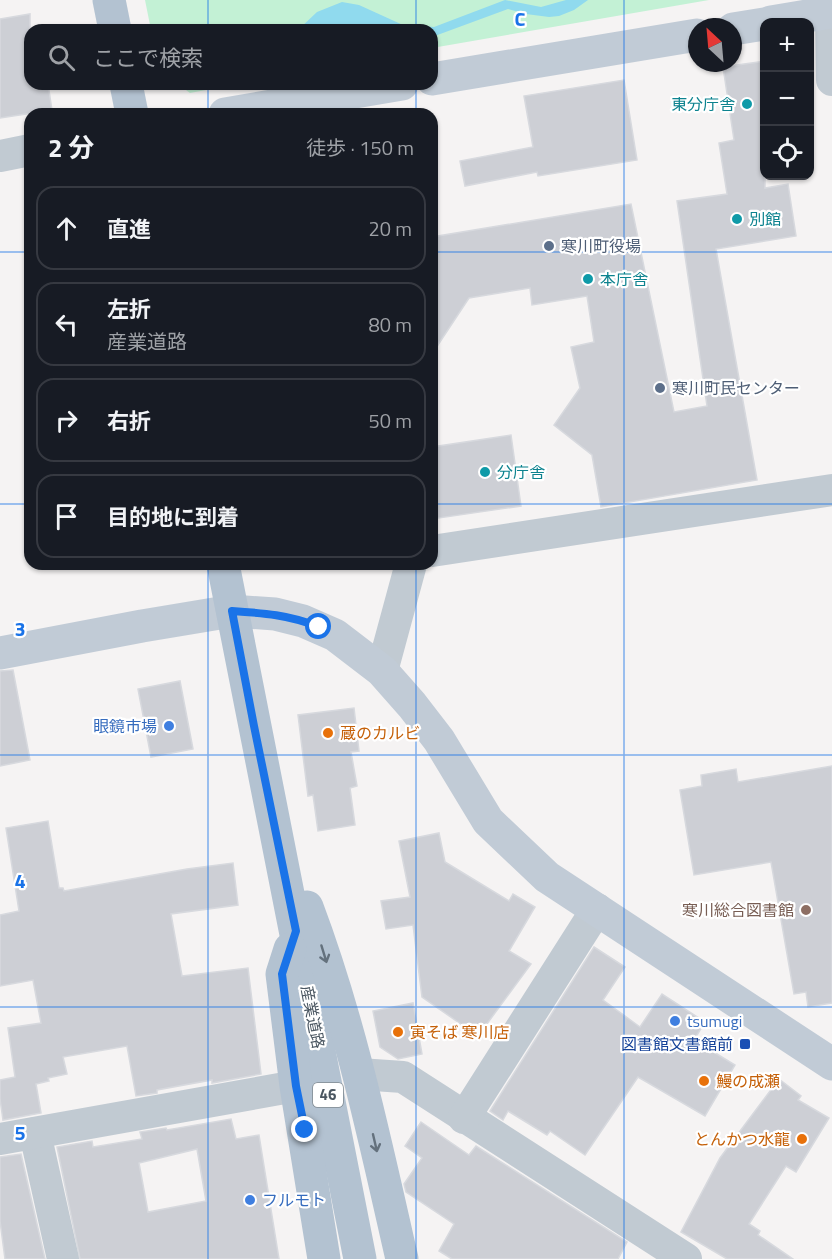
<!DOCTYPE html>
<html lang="ja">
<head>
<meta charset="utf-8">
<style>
  :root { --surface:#171b24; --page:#242831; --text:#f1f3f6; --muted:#9ea1a6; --line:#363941 }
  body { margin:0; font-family:"Titillium Web","Noto Sans JP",sans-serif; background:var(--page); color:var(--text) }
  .controls { position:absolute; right:18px; top:18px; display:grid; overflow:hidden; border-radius:12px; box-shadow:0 2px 4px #0004 }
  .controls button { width:54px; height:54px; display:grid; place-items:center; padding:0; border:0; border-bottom:2px solid var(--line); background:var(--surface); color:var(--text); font:30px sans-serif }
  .compass { position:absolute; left:688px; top:18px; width:54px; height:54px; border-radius:50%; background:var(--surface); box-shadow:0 2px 4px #0004; rotate:334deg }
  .stop { position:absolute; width:18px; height:18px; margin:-14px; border:4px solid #1a73e8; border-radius:50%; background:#fff }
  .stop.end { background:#1a73e8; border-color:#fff; box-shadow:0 2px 6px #0008 }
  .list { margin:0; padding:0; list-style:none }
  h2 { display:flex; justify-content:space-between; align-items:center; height:78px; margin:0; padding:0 24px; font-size:26px }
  h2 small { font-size:20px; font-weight:400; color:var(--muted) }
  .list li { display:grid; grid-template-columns:39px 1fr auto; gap:18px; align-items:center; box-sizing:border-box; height:84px; margin:0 12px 12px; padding:0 12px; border:2px solid var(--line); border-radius:18px }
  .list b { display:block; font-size:22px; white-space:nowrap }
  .list p { margin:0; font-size:20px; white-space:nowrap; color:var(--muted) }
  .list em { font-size:20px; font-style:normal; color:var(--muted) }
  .icon { flex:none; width:33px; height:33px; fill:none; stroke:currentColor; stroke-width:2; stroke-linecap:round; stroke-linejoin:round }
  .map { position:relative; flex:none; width:832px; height:1259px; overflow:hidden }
  .search { position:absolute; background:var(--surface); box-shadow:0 2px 4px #0004; left:24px; top:24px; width:414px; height:66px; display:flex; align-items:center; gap:15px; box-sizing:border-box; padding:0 21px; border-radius:18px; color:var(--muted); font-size:22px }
  .panel { position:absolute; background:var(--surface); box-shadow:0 2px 4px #0004; left:24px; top:108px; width:414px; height:462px; border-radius:18px }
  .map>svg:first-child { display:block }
</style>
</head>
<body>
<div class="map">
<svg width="832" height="1259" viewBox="0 0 832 1259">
  <rect width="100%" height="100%" fill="#f5f3f3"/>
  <g fill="#c3f1d5">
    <polygon points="145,0 709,0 432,48 432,30 151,30"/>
    <polygon points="178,84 238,84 190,93"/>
  </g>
  <polygon fill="#90daee" points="505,0 541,7 566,0 588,0 574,10 559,16 549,17 526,14 508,9 432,37 432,30 298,30 317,12 342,2 359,5 403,25 434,27"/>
  <g fill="#cdcfd5" stroke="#d7d9de" stroke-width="1.5" fill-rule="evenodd">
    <polygon points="30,14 30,84 48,84 52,110 0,118 0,19"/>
    <polygon points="765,61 765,188 788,184 796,236 716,249 757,480 601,507 592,455 554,425 580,388 571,347 594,342 587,296 532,305 530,288 469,298 432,354 432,237 631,204 674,412 707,406 677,201 727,194 719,143 734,140 723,67"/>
    <polygon points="624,80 637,160 538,176 537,172 465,186 460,161 533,147 524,96"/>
    <polygon points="511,435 521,506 432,519 432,447"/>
    <polygon points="13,670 30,760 0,766 0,671"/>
    <polygon points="180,681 193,749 151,757 138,689"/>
    <polygon points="354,708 359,751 351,752 357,786 350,788 355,825 318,831 313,795 308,796 306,780 298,715"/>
    <polygon points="832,766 832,1003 808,1007 806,992 794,994 771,862 694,875 680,790 702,786 701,775 736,769 738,782"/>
    <polygon points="48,821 59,888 63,888 64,891 187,869 233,863 238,905 171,914 182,976 248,968 261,1074 212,1083 212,1080 157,1090 157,1093 136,1096 127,1046 63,1057 67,1074 48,1078 49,1081 36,1084 41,1113 3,1120 0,1099 0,1080 15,1077 8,1028 41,1023 33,980 0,986 0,915 19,911 6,828"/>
    <polygon points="439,833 445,862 509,901 513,894 535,907 509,951 531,964 478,1036 422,997 413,925 386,929 381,901 410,897 399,841"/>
    <polygon points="594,947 625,967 603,1000 640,1027 662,994 705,1022 694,1040 735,1065 705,1116 638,1077 585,1155 550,1131 547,1135 508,1111 503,1120 490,1111"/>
    <polygon points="413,1003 422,1054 398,1059 380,1047 373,1011"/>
    <polygon points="779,1079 801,1096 798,1100 829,1118 796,1172 786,1166 749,1224 760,1231 758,1235 793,1259 727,1259 681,1232 720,1158"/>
    <path d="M231,1119L236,1139L259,1135L279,1259H80L57,1147L92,1141L93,1147L142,1139L140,1132L166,1128L167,1130ZM197,1149L206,1201L148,1212L139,1163Z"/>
    <polygon points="421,1122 469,1155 476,1146 627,1242 618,1259 452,1259 439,1251 454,1224 406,1192 404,1184 422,1158 405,1146"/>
    <polygon points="21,1154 45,1259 5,1259 0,1221 0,1157"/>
  </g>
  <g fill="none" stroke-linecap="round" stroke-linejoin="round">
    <g stroke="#c1cad2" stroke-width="32">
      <polyline points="829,0 831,12 832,80"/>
      <polyline points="0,156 30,150"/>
      <polyline points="432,551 832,490"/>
      <polyline points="382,671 411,564"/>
      <polyline points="359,1074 403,1077 686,1259"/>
      <polyline points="464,1118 597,909"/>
      <polyline points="35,1133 63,1259"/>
      <polyline points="0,1139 296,1086"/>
    </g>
    <g stroke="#c1cbd6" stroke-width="33">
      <polyline points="771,22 831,12"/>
      <polyline points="733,29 764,24"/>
      <polyline points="432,79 697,35"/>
      <polyline points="225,114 402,84"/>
      <polyline points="0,653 142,626 232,611 275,614 303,621 335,635 382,671 412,705 439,740 488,821 547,877 832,1064"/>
    </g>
    <g stroke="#b3c2d1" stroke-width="33">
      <polyline points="109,0 115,30"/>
      <polyline points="126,84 132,114"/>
      <polyline points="223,564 360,1259"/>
      <path d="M307,907C350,1021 375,1141 402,1259"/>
      <polyline points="290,949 282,974 296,1086 324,1259"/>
    </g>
  </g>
  <defs><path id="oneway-shaft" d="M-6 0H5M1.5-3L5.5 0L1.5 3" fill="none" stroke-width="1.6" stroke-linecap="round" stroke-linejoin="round" transform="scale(1.5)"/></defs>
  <g stroke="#64717d">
    <use href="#oneway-shaft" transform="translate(324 954) rotate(73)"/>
    <use href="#oneway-shaft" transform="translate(375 1143) rotate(77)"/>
  </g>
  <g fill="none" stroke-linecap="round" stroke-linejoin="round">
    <path stroke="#1a73e8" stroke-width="8" d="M305,1130L296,1086L282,974L296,931L254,726L232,611C263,613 290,615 319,627"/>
  </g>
  <path fill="none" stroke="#1a73e8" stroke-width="1.5" stroke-opacity="0.55" d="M208,0V30M416,0V30M624,0V1259M208,84V114M416,84V114M0,252H30M432,252H832M0,504H30M432,504H832M208,564V1259M416,564V1259M0,755H832M0,1007H832"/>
  <g fill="#0f9aa8" stroke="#fff" stroke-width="2">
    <circle cx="747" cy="104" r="6"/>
    <circle cx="737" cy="219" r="6"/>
    <circle cx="588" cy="279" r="6"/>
    <circle cx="485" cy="472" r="6"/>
  </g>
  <g fill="#5c6f8a" stroke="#fff" stroke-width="2">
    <circle cx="549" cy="246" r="6"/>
    <circle cx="660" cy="388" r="6"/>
  </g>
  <g fill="#3f7fe0" stroke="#fff" stroke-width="2">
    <circle cx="169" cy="726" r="6"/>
    <circle cx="675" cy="1021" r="6"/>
    <circle cx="250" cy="1200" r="6"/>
  </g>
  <g fill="#e8710a" stroke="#fff" stroke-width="2">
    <circle cx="328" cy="733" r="6"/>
    <circle cx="398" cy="1032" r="6"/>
    <circle cx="704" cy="1081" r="6"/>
    <circle cx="802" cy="1139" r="6"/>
  </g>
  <circle fill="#8d6e63" stroke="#fff" stroke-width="2" cx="806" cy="910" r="6"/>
  <rect fill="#1a4fb4" stroke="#fff" stroke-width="2" x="739" y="1038" width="12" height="12" rx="3"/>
  <g text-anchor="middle" stroke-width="4.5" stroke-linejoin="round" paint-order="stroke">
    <rect fill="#fff" stroke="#808990" stroke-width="1.5" x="313" y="1083" width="30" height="24" rx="4.5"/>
    <g font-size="15" font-weight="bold" fill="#4a5661">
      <text x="328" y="1100">46</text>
    </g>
    <g font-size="16" fill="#0d838f" stroke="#fff" text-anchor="start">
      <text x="735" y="110" text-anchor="end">東分庁舎</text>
      <text x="749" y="225">別館</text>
      <text x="600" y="285">本庁舎</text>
      <text x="497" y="478">分庁舎</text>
    </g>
    <g font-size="16" fill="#4e5e75" stroke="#fff" text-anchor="start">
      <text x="561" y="252">寒川町役場</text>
      <text x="672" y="394">寒川町民センター</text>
    </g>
    <g font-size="16" fill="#366cbe" stroke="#fff" text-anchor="start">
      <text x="157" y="732" text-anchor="end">眼鏡市場</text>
      <text x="687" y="1027">tsumugi</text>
      <text x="262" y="1206">フルモト</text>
    </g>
    <g font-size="16" fill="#c56008" stroke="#fff" text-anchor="start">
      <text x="340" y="739">蔵のカルビ</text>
      <text x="410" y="1038">寅そば 寒川店</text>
      <text x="716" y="1087">鰻の成瀬</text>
      <text x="790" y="1145" text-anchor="end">とんかつ水龍</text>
    </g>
    <g font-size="16" fill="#785e54" stroke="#fff" text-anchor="end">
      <text x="794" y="916">寒川総合図書館</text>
    </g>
    <g font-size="16" fill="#4a5661" stroke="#fff">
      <text transform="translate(313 1017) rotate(79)" y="6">産業道路</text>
    </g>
    <g font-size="16" fill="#164399" stroke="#fff" text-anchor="end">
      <text x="733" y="1050">図書館文書館前</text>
    </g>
  </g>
  <g font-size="20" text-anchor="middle" font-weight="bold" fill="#1a73e8" stroke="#fff" stroke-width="4.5" stroke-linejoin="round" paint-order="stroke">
    <text x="520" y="26">C</text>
    <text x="20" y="636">3</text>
    <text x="20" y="888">4</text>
    <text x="20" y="1140">5</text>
  </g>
</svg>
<div class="controls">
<button>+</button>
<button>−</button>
<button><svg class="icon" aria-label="locate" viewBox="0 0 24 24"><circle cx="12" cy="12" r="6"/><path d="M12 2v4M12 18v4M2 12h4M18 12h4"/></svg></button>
</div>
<svg class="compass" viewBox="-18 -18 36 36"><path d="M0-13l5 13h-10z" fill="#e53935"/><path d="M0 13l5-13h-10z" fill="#9ea1a6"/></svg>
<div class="stop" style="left:319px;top:627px"></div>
<div class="stop end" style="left:305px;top:1130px"></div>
<div class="search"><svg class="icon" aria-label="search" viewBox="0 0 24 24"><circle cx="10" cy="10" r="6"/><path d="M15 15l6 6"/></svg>ここで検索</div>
<section class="panel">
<h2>2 分<small>徒歩 · 150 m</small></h2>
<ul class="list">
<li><svg class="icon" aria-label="ahead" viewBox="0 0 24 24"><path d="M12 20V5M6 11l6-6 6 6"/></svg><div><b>直進</b></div><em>20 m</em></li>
<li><svg class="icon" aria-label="left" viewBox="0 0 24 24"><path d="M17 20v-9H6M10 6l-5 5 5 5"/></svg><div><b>左折</b><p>産業道路</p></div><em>80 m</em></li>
<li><svg class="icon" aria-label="right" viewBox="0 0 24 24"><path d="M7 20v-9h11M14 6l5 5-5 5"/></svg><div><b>右折</b></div><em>50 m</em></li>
<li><svg class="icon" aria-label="arrive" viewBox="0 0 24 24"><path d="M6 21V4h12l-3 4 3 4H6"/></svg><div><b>目的地に到着</b></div></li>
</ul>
</section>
</div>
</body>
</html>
